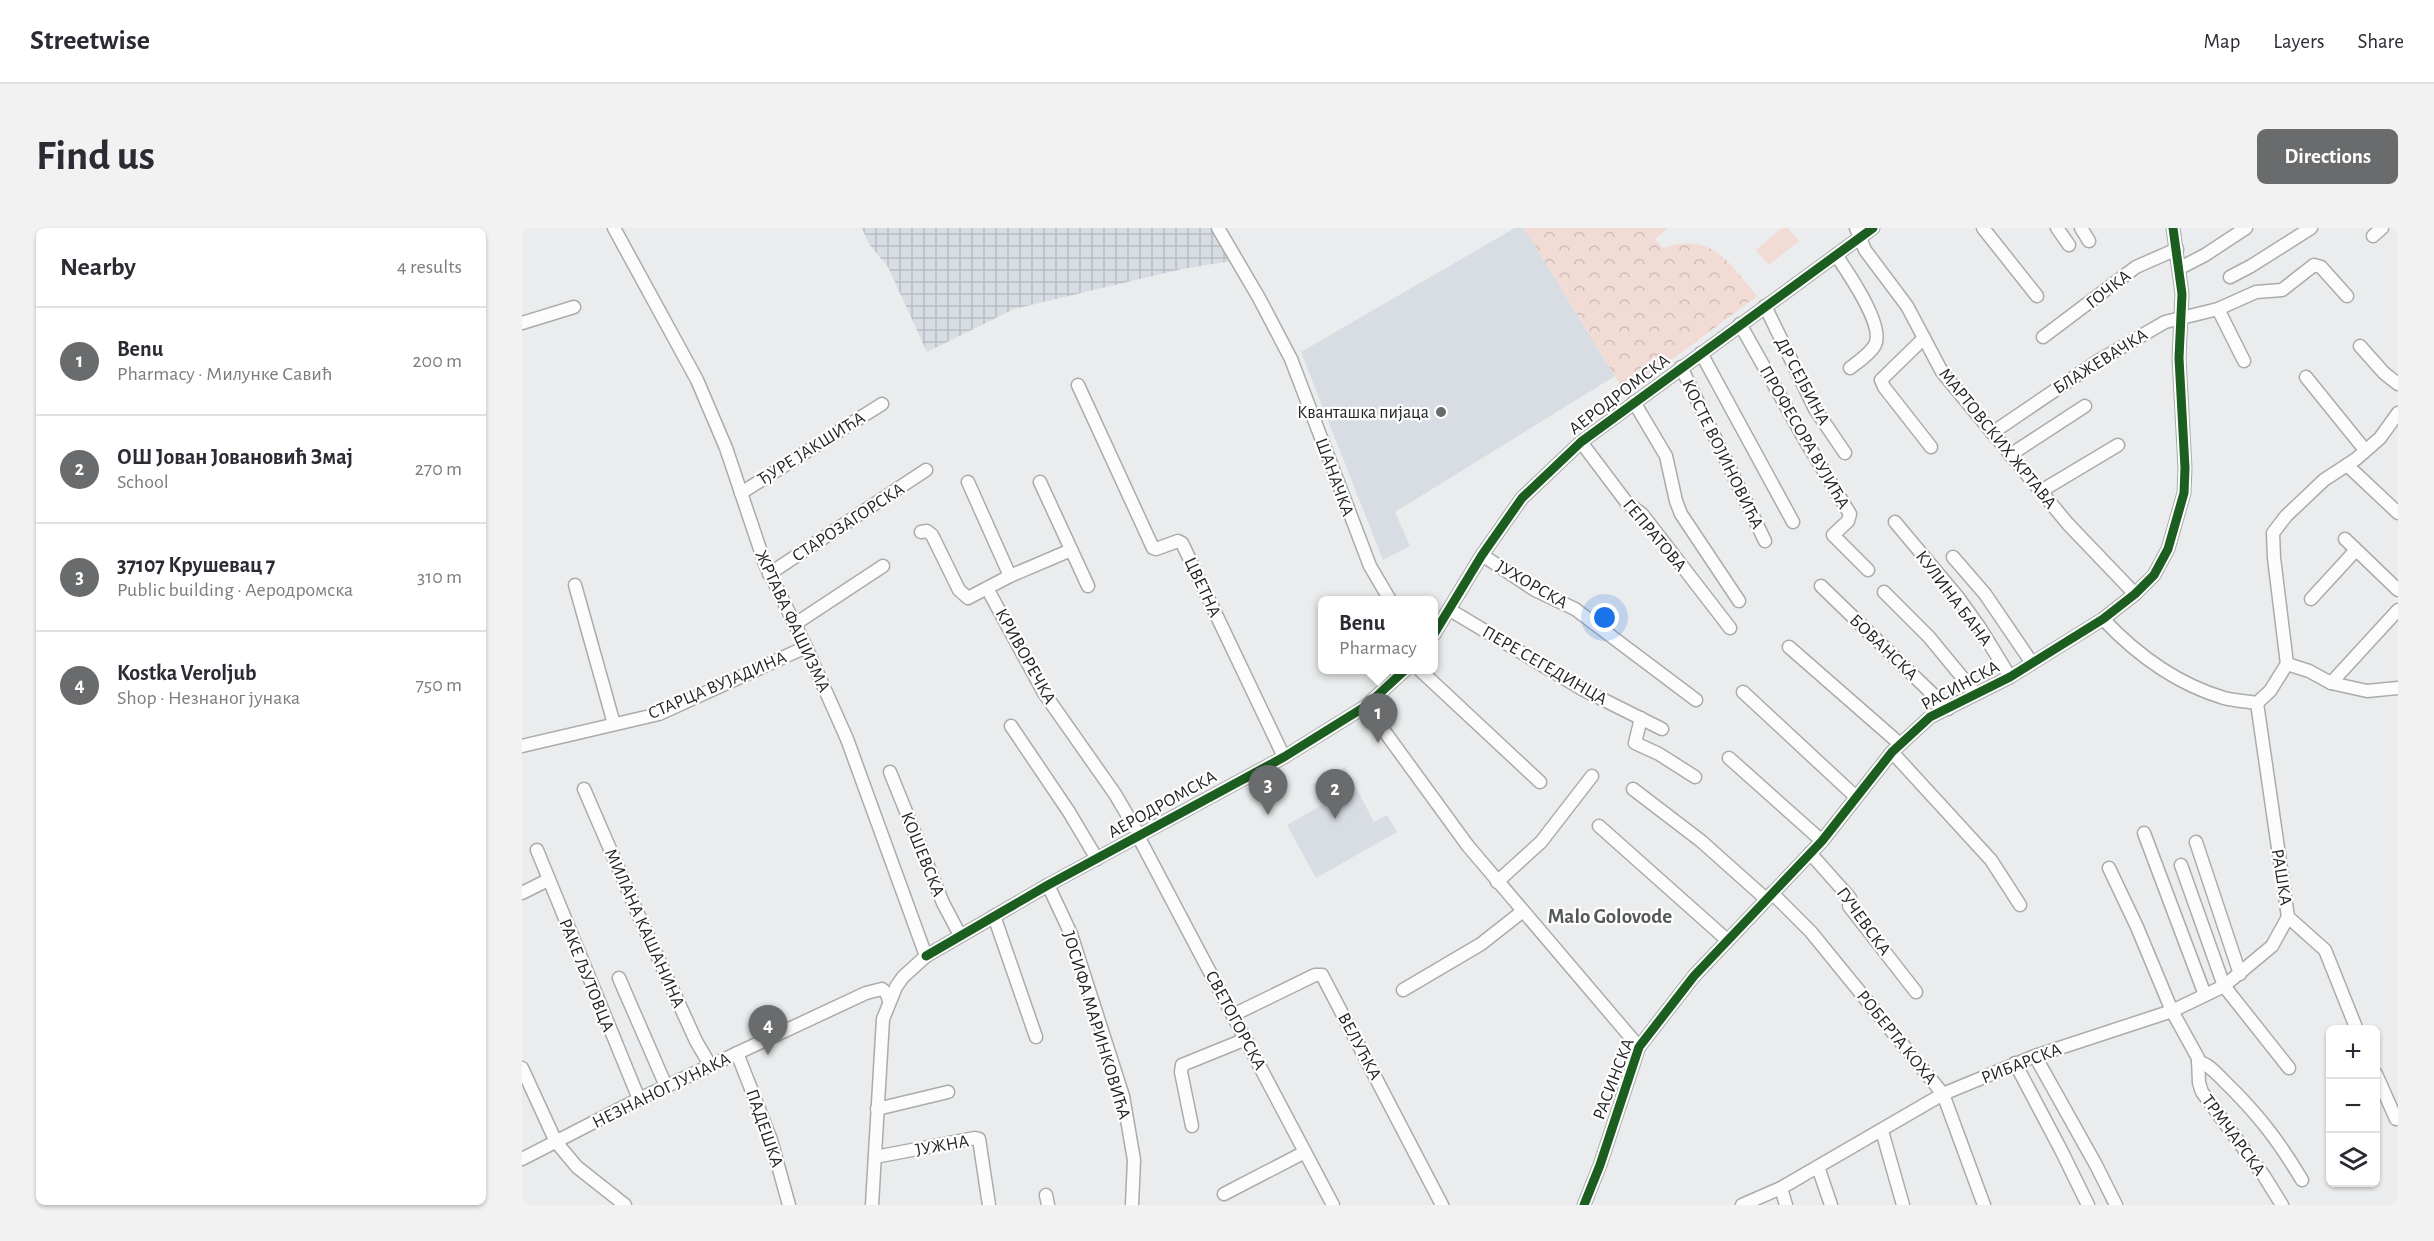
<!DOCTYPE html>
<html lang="en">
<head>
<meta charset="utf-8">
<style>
  :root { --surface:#fff; --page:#f2f2f3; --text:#2b2b33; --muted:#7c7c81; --line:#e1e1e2; --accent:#696b6c }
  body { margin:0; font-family:"Alegreya Sans",sans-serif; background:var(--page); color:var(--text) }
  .controls { position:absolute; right:18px; bottom:18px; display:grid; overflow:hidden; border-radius:9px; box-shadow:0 2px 4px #0004 }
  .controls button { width:54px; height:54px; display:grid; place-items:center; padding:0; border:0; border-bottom:2px solid var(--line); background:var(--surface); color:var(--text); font:30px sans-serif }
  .you { position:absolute; left:1083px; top:390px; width:21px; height:21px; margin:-15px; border:4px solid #fff; border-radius:50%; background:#1a73e8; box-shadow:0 0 0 9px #1a73e833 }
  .badge { display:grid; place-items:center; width:39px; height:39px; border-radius:50%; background:var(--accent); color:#fff; font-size:20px; font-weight:700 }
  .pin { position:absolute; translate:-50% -50px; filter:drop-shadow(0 2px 3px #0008) }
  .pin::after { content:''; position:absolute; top:32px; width:21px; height:18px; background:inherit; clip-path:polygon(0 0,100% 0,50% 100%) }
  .popup { position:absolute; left:796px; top:368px; width:120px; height:78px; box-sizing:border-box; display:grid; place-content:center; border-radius:9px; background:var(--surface); filter:drop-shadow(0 2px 4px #0005); font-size:20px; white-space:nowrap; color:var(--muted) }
  .popup b { font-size:22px; color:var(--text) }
  .popup::after { content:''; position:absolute; left:50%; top:100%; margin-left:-12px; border:12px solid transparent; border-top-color:var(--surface) }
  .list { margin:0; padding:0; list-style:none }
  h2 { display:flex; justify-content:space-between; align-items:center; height:78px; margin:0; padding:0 24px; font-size:26px }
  h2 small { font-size:20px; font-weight:400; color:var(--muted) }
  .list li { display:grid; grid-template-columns:39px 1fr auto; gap:18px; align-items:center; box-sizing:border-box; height:108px; padding:0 24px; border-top:2px solid var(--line) }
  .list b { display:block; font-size:22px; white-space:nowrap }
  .list p { margin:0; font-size:20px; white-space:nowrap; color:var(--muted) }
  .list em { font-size:20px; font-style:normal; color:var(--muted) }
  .icon { flex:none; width:33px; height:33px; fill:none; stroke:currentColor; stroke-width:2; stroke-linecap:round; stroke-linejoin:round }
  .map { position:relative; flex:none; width:1876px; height:977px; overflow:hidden; border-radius:9px }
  header { display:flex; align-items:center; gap:36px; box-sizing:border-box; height:84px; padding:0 30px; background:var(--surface); border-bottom:2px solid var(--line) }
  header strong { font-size:28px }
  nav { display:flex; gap:33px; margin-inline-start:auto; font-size:21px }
  .intro { display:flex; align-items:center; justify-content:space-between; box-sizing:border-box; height:144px; padding:0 36px }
  h1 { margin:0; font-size:42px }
  .button { padding:15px 27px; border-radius:9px; background:var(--accent); color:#fff; font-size:21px; font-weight:700 }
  main { display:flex; gap:36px; padding:0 36px }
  aside { flex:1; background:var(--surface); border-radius:9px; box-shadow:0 2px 4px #0004 }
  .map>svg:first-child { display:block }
</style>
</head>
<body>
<header>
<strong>Streetwise</strong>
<nav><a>Map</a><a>Layers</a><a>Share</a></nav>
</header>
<div class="intro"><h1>Find us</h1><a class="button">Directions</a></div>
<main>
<aside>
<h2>Nearby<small>4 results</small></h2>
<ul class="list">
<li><span class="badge">1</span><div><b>Benu</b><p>Pharmacy · Милунке Савић</p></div><em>200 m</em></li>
<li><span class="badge">2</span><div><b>ОШ Јован Јовановић Змај</b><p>School</p></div><em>270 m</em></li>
<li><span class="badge">3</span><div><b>37107 Крушевац 7</b><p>Public building · Аеродромска</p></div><em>310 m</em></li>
<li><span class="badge">4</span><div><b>Kostka Veroljub</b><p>Shop · Незнаног јунака</p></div><em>750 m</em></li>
</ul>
</aside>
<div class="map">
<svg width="1876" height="977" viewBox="0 0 1876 977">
  <defs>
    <pattern id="industrial-grid" width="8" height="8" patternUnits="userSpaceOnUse" patternTransform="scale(1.5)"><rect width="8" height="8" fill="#d8dde3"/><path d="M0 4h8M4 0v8" fill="none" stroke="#b9bec3"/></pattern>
    <pattern id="park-crowns" width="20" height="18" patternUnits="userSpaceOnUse" patternTransform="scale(1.5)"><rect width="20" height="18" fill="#f2dbd5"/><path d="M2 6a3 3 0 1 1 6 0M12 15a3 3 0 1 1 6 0" fill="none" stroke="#cfbcb7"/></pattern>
  </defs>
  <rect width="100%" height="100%" fill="#eaeced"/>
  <g fill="#d8dde3">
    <polygon points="993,0 1002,0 1093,148 873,284 888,318 861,332 779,124"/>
    <polygon points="823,539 852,594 865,587 875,604 794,650 765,597 802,576 791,556"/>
  </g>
  <polygon fill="url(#industrial-grid)" points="340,0 689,0 709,33 660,41 492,81 405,124 366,39 347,16"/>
  <polygon fill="#f2dbd5" points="1260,0 1266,0 1277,13 1247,37 1234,22"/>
  <path fill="url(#park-crowns)" d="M1002,0H1146L1133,11L1141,20C1191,4 1206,34 1235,68L1104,166Z"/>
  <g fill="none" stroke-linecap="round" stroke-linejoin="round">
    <g stroke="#aaacac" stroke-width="15">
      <g id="minor">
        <polyline points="92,0 175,152 204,220 243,336 284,419 325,511 404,728"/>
        <polyline points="696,0 737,70 769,131 848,338 868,372"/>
        <polyline points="1334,0 1343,22 1385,78 1420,144 1546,296 1613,366"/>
        <polyline points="1461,0 1515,68"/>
        <polyline points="1535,0 1547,17"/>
        <polyline points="1559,0 1567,13"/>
        <polyline points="1851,8 1860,0"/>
        <path d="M1314,27C1325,43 1363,98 1353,117C1348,126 1336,134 1328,140"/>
        <polyline points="1658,40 1683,27 1724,0"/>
        <polyline points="1708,49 1729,38 1789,0"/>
        <polyline points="1243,78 1293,181 1323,225"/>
        <polyline points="1696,81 1722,133"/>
        <polyline points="0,95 52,79"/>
        <polyline points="1218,96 1283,212 1328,286 1326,293 1311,307 1346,342"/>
        <polyline points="1521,109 1614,39 1655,21"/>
        <polyline points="1402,110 1359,152 1362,159 1409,219"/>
        <polyline points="1838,118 1862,145 1876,156"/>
        <polyline points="1179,125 1271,294"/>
        <polyline points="1159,139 1243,313"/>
        <polyline points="1784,149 1843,222"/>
        <polyline points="556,157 631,320 634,321 656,313 660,315 762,529"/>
        <polyline points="1112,174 1144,228 1154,273 1159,286 1217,373"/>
        <polyline points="1470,205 1576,133 1643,94 1696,81 1734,64 1760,62 1792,37 1799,39 1825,68"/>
        <polyline points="1059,214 1105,275 1120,286 1208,400"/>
        <polyline points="1488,227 1563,178"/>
        <polyline points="1825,237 1876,285"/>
        <polyline points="446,254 488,348"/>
        <polyline points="518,254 566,358"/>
        <polyline points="1519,263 1596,217"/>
        <polyline points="219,265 360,176"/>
        <polyline points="1373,294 1435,368 1458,400 1488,449"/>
        <polyline points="399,304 405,303 410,307 437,362 446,370 488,348 549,322"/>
        <polyline points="1823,311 1876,362"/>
        <polyline points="960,327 1013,362 1053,381 1174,472"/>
        <polyline points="1431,329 1463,366 1510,435"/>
        <polyline points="247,346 404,242"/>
        <polyline points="53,357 92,496"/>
        <polyline points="1299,358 1426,481"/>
        <polyline points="466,362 522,465 593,566 617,607"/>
        <polyline points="1362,364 1407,409 1454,466"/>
        <polyline points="1789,371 1833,323"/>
        <polyline points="928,382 1062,462 1140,501"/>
        <path d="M1581,391C1614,426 1655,456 1702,470C1713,473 1724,473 1735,475L1748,463L1765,436"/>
        <polyline points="273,396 361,338"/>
        <polyline points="912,406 960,327 1000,270 1059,214 1351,0"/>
        <polyline points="1267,419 1378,516"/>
        <polyline points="1765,436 1752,330 1751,305 1764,288 1802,252 1834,231 1858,210 1876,185"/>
        <polyline points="1765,436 1787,443 1809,455 1845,463 1876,460"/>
        <polyline points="898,442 1018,554"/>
        <polyline points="1809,455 1876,382"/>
        <polyline points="1221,464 1334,569"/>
        <polyline points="1735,475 1766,689 1803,722 1835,802"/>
        <polyline points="844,478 946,618 1117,819"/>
        <polyline points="1119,490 1113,515 1137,526 1173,549"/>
        <polyline points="489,498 547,584 575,631"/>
        <polyline points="0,518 137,486 284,419"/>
        <polyline points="1370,524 1469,632 1498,677"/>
        <polyline points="1207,530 1300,613"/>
        <polyline points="368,544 421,675 438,707"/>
        <polyline points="62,561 117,688 174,813 188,837"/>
        <polyline points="1111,561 1179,613 1244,671"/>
        <polyline points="1077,598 1204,711"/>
        <polyline points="1622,605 1683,767"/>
        <polyline points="616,608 811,977"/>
        <polyline points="1674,614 1718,746"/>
        <polyline points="15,622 117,871"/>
        <polyline points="1288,625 1328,670 1327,678 1394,764"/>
        <polyline points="1659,637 1702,758 1767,840"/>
        <polyline points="1587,640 1615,699 1650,783 1676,830 1677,855 1680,864 1742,948 1760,977"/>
        <polyline points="975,654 1019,614 1070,548"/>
        <polyline points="526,657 549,706 601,868 612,932 610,977"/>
        <polyline points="0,665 26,652"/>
        <polyline points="1250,665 1289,704 1421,866 1462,977"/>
        <polyline points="472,688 514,809"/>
        <polyline points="97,750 144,858"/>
        <polyline points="881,762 959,716 1001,683"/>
        <polyline points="711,787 793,747 800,747 920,977"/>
        <polyline points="215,825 249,912 267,977"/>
        <polyline points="1513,828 1574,937 1594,977"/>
        <path d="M1676,834C1686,835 1695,846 1702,853C1736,886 1756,912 1780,952"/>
        <polyline points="1493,835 1539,922 1566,977"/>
        <polyline points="0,840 34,914 55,939 103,977"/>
        <polyline points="1854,846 1874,891"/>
        <polyline points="355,881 426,864"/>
        <polyline points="670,898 659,844 660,837 724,811"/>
        <polyline points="1360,903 1381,977"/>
        <polyline points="353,929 453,910 457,911 467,977"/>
        <polyline points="0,931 117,871 344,765 360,761 365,766 367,773"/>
        <polyline points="1296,939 1309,977"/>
        <polyline points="1259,960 1264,977"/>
        <polyline points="702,966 783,924"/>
        <polyline points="524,967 526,977"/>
        <polyline points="350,977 361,791 374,759 381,749 404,728 526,657 762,529 844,478 883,442"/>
        <polyline points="1062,977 1078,937 1117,819 1172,748 1300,613 1370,524 1408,489 1488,449 1581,391 1613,366 1632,347 1646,321 1662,265 1663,240 1657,130 1660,66 1651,0"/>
        <polyline points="1220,977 1259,960 1421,866 1513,828 1650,783 1702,758 1750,718 1766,689"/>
      </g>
    </g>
    <use href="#minor" stroke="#fcfcfc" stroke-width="12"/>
    <g stroke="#fff" stroke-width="13">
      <g id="cycleway">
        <polyline points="912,406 960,327 1000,270 1059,214 1351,0"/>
        <polyline points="404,728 526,657 762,529 844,478 883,442"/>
        <polyline points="1062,977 1078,937 1117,819 1172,748 1300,613 1370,524 1408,489 1488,449 1581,391 1613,366 1632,347 1646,321 1662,265 1663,240 1657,130 1660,66 1651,0"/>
      </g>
    </g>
    <use href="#cycleway" stroke="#1b5e20" stroke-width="9"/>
  </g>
  <circle fill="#696b6c" stroke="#fff" stroke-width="2" cx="919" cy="184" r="6"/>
  <g text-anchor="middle" stroke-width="4.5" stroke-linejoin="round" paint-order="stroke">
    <g font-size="18" fill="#242526" stroke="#fff">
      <text transform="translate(1586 61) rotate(-38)" y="6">ГОЧКА</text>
      <text transform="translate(1578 133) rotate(-32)" y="6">БЛАЖЕВАЧКА</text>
      <text transform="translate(1281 153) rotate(62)" y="6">ДР СЕЈБИНА</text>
      <text transform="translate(1097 166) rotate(-37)" y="6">АЕРОДРОМСКА</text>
      <text transform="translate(1283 209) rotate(60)" y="6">ПРОФЕСОРА ВУЈИЋА</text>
      <text transform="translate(1476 210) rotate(51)" y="6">МАРТОВСКИХ ЖРТАВА</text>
      <text transform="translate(289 220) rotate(-32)" y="6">ЂУРЕ ЈАКШИЋА</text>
      <text transform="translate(1201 226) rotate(64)" y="6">КОСТЕ ВОЈИНОВИЋА</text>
      <text transform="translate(813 249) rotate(70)" y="6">ШАНАЧКА</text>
      <text transform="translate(326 294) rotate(-33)" y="6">СТАРОЗАГОРСКА</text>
      <text transform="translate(1133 307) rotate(50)" y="6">ГЕПРАТОВА</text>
      <text transform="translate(1010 356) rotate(30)" y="6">ЈУХОРСКА</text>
      <text transform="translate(681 359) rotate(65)" y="6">ЦВЕТНА</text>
      <text transform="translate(1432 370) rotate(53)" y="6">КУЛИНА БАНА</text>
      <text transform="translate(271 393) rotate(65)" y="6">ЖРТАВА ФАШИЗМА</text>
      <text transform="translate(1362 419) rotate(44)" y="6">БОВАНСКА</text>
      <text transform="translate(504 428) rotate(61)" y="6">КРИВОРЕЧКА</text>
      <text transform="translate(1023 437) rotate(30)" y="6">ПЕРЕ СЕГЕДИНЦА</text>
      <text transform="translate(195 457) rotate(-23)" y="6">СТАРЦА ВУЈАДИНА</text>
      <text transform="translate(1438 457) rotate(-28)" y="6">РАСИНСКА</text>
      <text transform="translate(640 576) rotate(-29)" y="6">АЕРОДРОМСКА</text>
      <text transform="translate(401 626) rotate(68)" y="6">КОШЕВСКА</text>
      <text transform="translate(1760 649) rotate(81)" y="6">РАШКА</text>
      <text transform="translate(1342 693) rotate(54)" y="6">ГУЧЕВСКА</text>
      <text transform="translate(123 700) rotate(66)" y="6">МИЛАНА КАШАНИНА</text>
      <text transform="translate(65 747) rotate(68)" y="6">РАКЕ ЉУТОВЦА</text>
      <text transform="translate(714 792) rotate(62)" y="6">СВЕТОГОРСКА</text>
      <text transform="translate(575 797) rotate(73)" y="6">ЈОСИФА МАРИНКОВИЋА</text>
      <text transform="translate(1375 809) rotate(51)" y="6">РОБЕРТА КОХА</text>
      <text transform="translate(838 818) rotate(62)" y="6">ВЕЛУЋКА</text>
      <text transform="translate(1499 835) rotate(-21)" y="6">РИБАРСКА</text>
      <text transform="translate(1091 851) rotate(-69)" y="6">РАСИНСКА</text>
      <text transform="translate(139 862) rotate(-26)" y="6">НЕЗНАНОГ ЈУНАКА</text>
      <text transform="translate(243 900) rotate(71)" y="6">ПАДЕШКА</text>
      <text transform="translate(1712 907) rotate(54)" y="6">ТРМЧАРСКА</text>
      <text transform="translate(420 917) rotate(-10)" y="6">ЈУЖНА</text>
    </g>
    <g font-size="18" fill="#242526" stroke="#fff" text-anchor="end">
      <text x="907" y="190">Кванташка пијаца</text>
    </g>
    <g font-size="21" font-weight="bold" fill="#55585a" stroke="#fff">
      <text x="1088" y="695">Malo Golovode</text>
    </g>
  </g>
</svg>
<div class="controls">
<button>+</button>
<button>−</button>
<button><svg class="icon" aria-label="layers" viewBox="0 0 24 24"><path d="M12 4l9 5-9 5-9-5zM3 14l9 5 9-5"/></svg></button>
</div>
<div class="you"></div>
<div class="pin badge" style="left:856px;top:515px">1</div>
<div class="popup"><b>Benu</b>Pharmacy</div>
<div class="pin badge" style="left:813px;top:591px">2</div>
<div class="pin badge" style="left:746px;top:587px">3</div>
<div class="pin badge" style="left:246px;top:827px">4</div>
</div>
</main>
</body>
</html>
